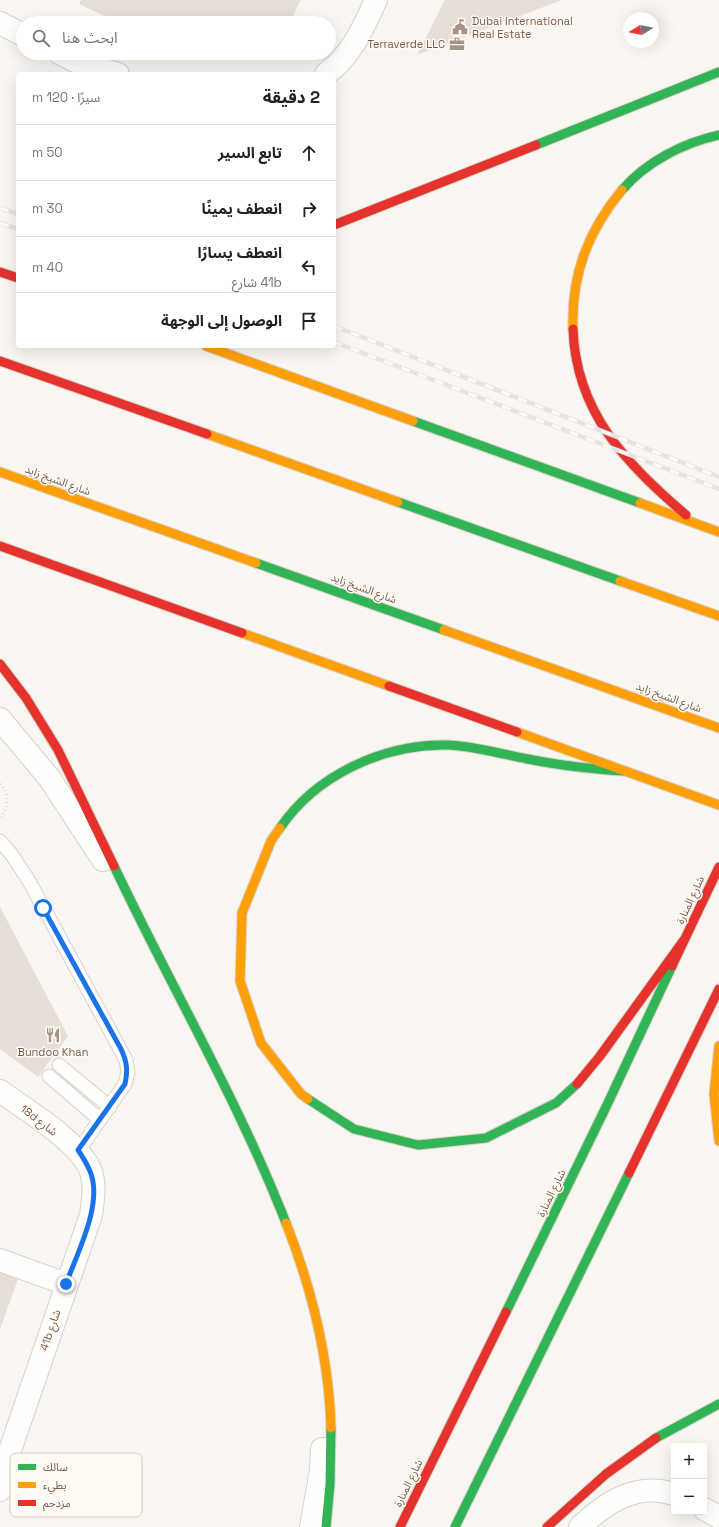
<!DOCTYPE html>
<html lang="ar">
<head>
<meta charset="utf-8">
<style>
  :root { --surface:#fff; --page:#f2f2f2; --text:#202124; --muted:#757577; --line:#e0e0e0 }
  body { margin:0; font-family:"Space Grotesk","Noto Sans Arabic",sans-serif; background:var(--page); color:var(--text); direction:rtl }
  .controls { position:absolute; right:12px; bottom:12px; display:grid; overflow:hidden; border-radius:4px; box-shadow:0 4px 16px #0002 }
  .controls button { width:36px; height:36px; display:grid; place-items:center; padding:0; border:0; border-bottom:1px solid var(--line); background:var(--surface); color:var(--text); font:20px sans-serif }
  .compass { position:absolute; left:623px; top:12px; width:36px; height:36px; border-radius:50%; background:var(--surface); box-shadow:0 4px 16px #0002; rotate:260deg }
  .stop { position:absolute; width:12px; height:12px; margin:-9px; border:3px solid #1a73e8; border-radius:50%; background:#fff }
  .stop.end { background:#1a73e8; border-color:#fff; box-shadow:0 1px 4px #0008 }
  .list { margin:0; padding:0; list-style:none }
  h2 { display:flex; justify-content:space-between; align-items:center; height:52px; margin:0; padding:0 16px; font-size:17px }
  h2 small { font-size:13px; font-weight:400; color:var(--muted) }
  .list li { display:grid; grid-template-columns:26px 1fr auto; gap:12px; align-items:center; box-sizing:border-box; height:56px; padding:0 16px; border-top:1px solid var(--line) }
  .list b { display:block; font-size:15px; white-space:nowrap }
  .list p { margin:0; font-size:13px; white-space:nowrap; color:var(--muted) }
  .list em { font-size:13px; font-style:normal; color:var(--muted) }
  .icon { flex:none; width:22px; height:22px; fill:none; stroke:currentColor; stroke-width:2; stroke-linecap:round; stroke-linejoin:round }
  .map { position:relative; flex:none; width:719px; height:1527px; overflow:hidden; direction:ltr }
  .search { position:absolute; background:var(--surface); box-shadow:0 4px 16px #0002; left:16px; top:16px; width:320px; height:44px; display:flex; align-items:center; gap:10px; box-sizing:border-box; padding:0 14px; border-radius:22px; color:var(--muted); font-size:15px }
  .panel { position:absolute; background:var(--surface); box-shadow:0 4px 16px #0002; left:16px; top:72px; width:320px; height:276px; border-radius:4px; direction:rtl }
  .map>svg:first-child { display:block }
</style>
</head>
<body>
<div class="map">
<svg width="719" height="1527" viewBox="0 0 719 1527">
  <rect width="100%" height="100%" fill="#f9f5f0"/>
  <g fill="#e6ded7">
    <polygon points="81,0 301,0 289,23 250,20 249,23 120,23 79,4"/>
    <polygon points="445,0 562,0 417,55"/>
    <polygon points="0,907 68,1036 38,1077 0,1049"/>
    <polygon points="0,1268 19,1276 0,1329"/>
  </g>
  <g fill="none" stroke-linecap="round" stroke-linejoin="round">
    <g stroke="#d7d1cb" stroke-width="15">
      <g id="lane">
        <polyline points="0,841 12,855 29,881 126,1060 128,1072 125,1084 78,1151"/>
        <polyline points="59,1065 110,1107"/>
        <polyline points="49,1076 100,1120"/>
      </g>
    </g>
    <g stroke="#d7d1cb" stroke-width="24">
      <g id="street">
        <polyline points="0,23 23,35"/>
        <polyline points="59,53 75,61 118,74"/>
        <path d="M326,74C352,55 363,28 376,0"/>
        <polyline points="0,719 50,779 103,860"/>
        <path d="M0,1091C26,1110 77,1140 90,1169C96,1184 93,1200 91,1215L5,1465L0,1490"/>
        <polyline points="0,1260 66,1284"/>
        <polyline points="704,1509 719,1517"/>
        <polyline points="311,1527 321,1470 322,1449"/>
        <path d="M580,1527C606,1502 637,1482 674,1494"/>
      </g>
    </g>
    <g stroke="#d9d2cb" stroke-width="11">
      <g id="fast">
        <polyline points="536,145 719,72"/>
        <path d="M622,190C646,162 683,143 719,135"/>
        <polyline points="413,421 640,503"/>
        <polyline points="398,502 620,581"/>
        <polyline points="256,563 444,630"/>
        <path d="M280,828C316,775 383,744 447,745C476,746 504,755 533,760C563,766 593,769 623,771"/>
        <path d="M114,866C170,985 238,1100 286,1223"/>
        <polyline points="308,1099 354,1129 418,1145 486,1138 556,1103 577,1084"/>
        <polyline points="506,1312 606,1107 672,966"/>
        <polyline points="656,1438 719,1404"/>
        <polyline points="326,1527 330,1484 331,1428"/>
        <polyline points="455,1527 629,1173"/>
      </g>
    </g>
    <g stroke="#d9d2cb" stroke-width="11">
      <g id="slow">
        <path d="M573,329C571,275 588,231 622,190"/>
        <polyline points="206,346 413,421"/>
        <polyline points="207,434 398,502"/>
        <polyline points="0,472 256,563"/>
        <polyline points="640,503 719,532"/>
        <polyline points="620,581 719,616"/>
        <polyline points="444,630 719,728"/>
        <polyline points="242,633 389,686"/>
        <polyline points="517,732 719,805"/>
        <polyline points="280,828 271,841 242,913 240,981 261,1043 301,1094 308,1099"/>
        <polyline points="719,1046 714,1094 719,1141"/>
        <path d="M286,1223C312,1289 329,1358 331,1428"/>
      </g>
    </g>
    <g stroke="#d9d2cb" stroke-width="11">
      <g id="jam">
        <polyline points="334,225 536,145"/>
        <polyline points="0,272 18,278"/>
        <path d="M573,329C576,413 626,463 686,515"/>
        <polyline points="0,361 207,434"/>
        <polyline points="0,546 242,633"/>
        <polyline points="0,664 26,698 58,750 114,866"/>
        <polyline points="389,686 517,732"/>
        <polyline points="672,966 719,867"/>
        <polyline points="577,1084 600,1056 684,940"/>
        <polyline points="629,1173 719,989"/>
        <polyline points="400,1527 506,1312"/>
        <polyline points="547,1527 606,1474 656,1438"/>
      </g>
    </g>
    <path stroke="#dcd5d0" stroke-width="2.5" stroke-dasharray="1 3" stroke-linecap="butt" d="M0,784C11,795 8,809 0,820"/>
    <use href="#lane" stroke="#fefefd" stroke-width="13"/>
    <use href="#street" stroke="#fefefd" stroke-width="22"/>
    <use href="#fast" stroke="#30b455" stroke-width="9"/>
    <use href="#slow" stroke="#ff9f0a" stroke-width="9"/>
    <use href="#jam" stroke="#e5322d" stroke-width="9"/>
    <g stroke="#e6e3e7" stroke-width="4.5">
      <g id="rail">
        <polyline points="0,208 18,214"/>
        <polyline points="0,223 18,229"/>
        <polyline points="334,326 719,477"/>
        <polyline points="334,342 719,489"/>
      </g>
    </g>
    <use href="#rail" stroke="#fffaf3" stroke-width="3" stroke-dasharray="9" stroke-linecap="butt"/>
  </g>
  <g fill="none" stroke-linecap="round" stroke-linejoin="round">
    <path stroke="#1a73e8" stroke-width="5" d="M43,908L121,1049C127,1062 128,1070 125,1084L78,1150C82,1156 86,1162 89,1169C105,1201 77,1253 66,1284"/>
  </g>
  <defs>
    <g id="civic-bare" transform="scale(1.2)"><path d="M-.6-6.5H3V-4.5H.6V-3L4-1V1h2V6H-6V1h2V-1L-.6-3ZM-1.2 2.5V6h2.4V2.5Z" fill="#a69286" stroke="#fffaf3" stroke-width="2.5" paint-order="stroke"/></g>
    <g id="office-bare" transform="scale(1.2)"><path d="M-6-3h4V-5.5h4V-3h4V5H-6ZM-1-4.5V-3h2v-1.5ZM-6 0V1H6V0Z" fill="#a69286" stroke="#fffaf3" stroke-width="2.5" paint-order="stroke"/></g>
    <g id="restaurant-bare" transform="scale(1.2)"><path d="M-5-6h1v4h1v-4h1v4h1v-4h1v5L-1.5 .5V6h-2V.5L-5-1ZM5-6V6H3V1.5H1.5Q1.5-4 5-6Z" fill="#a69286" stroke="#fffaf3" stroke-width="2.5" paint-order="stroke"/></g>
  </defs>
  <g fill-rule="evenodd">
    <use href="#civic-bare" x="460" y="27"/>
    <use href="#office-bare" x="457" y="44"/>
    <use href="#restaurant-bare" x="53" y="1035"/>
  </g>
  <g text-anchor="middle" stroke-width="3" stroke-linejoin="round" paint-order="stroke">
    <g font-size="11" fill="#7a5c4d" stroke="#fffaf3" text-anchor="start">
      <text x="472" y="25">Dubai International<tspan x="472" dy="13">Real Estate</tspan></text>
      <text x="445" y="48" text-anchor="end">Terraverde LLC</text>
      <text x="53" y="1056" text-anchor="middle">Bundoo Khan</text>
    </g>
    <g font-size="11" fill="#7a5c4d" stroke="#fffaf3">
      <text transform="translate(58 480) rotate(20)" y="4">شارع الشيخ زايد</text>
      <text transform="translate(364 588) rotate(20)" y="4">شارع الشيخ زايد</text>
      <text transform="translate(669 697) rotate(20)" y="4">شارع الشيخ زايد</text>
      <text transform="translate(690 900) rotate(-65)" y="4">شارع المنارة</text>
      <text transform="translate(39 1120) rotate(37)" y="4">18d شارع</text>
      <text transform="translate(551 1193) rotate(-64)" y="4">شارع المنارة</text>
      <text transform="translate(50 1330) rotate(-71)" y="4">41b شارع</text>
      <text transform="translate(408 1483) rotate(-64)" y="4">شارع المنارة</text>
    </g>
  </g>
  <rect x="10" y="1453" width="132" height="64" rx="6" fill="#fffaf3" stroke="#d7cbc1" stroke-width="1"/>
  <rect x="18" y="1464" width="18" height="6" fill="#30b455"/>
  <rect x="18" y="1482" width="18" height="6" fill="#ff9f0a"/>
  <rect x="18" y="1500" width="18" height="6" fill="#e5322d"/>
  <g font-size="11" fill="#7a5c4d">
    <text x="43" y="1471">سالك</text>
    <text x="43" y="1489">بطيء</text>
    <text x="43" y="1507">مزدحم</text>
  </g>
</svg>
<div class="controls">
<button>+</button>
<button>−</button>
</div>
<svg class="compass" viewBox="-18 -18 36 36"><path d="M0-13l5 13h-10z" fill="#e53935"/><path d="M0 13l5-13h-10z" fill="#757577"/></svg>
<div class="stop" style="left:43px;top:908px"></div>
<div class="stop end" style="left:66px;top:1284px"></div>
<div class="search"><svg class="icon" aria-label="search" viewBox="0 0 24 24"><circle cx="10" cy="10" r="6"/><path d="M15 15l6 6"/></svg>ابحث هنا</div>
<section class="panel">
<h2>2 دقيقة<small>سيرًا · 120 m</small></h2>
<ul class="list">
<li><svg class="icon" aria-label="ahead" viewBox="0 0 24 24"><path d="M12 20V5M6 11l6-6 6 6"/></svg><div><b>تابع السير</b></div><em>50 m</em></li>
<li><svg class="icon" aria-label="right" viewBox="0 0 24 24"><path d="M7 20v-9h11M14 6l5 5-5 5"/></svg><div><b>انعطف يمينًا</b></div><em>30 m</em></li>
<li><svg class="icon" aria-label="left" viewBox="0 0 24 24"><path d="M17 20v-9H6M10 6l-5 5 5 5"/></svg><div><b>انعطف يسارًا</b><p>41b شارع</p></div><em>40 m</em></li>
<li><svg class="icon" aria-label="arrive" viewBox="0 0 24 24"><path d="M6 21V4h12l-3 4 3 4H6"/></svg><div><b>الوصول إلى الوجهة</b></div></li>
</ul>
</section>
</div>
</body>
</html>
